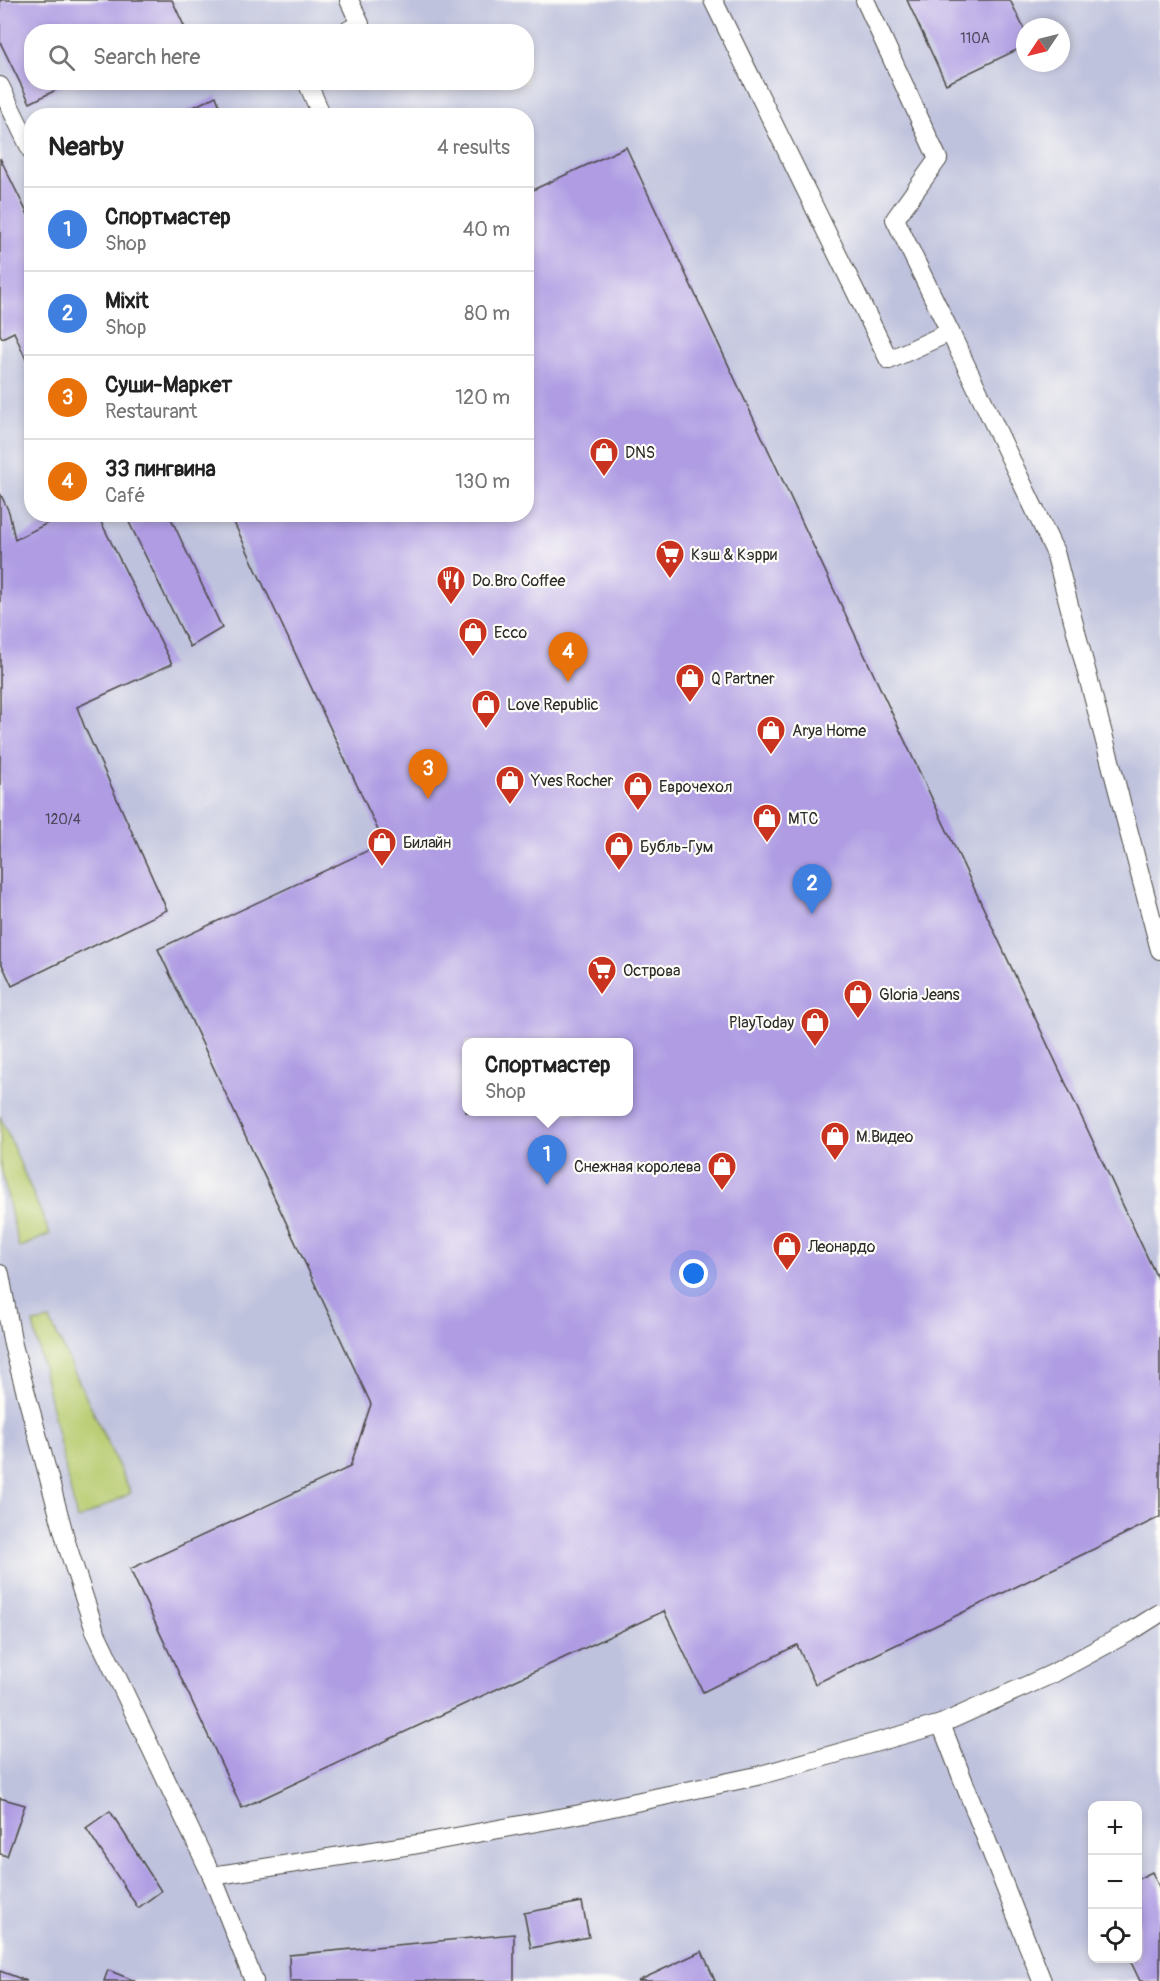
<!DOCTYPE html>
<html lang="en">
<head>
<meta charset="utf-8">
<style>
  :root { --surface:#fff; --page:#f6f6f6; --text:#222; --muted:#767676; --line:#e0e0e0; --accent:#c8321e }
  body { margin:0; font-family:Pangolin,sans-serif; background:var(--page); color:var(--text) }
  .controls { position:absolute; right:18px; bottom:18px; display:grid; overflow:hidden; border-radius:12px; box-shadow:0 3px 9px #0003 }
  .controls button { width:54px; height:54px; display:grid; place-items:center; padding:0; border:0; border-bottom:2px solid var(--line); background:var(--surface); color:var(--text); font:30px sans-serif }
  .compass { position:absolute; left:1016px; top:18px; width:54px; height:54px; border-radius:50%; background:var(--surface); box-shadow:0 3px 9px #0003; rotate:235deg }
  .you { position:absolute; left:694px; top:1274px; width:21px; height:21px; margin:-15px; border:4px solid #fff; border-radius:50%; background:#1a73e8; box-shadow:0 0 0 9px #1a73e833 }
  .badge { display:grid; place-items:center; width:39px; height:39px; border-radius:50%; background:var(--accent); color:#fff; font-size:20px; font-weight:700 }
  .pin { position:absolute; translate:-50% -50px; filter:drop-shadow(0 2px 3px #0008) }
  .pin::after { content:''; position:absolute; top:32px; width:21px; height:18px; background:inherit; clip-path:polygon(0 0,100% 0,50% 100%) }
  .popup { position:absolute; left:462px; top:1038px; width:171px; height:78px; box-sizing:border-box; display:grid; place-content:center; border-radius:12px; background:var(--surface); filter:drop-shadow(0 2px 4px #0005); font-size:20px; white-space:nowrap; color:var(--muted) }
  .popup b { font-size:22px; color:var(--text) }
  .popup::after { content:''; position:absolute; left:50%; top:100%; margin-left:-12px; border:12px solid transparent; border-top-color:var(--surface) }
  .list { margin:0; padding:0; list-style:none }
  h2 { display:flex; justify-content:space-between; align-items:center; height:78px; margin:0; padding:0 24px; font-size:26px }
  h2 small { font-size:20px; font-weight:400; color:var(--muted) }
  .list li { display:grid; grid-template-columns:39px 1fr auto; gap:18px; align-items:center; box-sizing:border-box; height:84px; padding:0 24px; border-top:2px solid var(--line) }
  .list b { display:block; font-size:22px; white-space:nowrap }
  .list p { margin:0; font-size:20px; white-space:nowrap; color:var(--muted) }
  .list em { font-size:20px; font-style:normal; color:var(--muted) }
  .icon { flex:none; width:33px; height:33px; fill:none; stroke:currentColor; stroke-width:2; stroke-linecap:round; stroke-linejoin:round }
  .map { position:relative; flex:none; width:1160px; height:1981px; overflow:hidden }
  .search { position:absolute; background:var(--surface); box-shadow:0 3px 9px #0003; left:24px; top:24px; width:510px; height:66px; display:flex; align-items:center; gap:15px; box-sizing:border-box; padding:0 21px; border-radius:24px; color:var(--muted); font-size:22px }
  .panel { position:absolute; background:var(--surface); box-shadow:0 3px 9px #0003; left:24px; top:108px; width:510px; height:414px; border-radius:24px }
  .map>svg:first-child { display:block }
</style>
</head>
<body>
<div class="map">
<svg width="1160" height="1981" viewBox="0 0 1160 1981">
  <rect width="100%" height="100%" fill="#fdfcf7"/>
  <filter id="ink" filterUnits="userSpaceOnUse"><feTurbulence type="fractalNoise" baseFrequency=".0167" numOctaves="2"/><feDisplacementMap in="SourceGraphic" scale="12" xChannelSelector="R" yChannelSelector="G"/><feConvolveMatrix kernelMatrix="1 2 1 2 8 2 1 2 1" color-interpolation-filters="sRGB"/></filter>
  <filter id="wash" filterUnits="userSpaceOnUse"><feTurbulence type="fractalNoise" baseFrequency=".008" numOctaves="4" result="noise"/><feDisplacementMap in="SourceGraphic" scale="24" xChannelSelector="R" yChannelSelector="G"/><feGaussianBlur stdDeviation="1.35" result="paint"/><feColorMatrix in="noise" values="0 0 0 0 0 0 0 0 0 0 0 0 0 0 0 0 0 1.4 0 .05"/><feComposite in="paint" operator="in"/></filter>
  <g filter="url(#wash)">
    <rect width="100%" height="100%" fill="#f2e8cf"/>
    <path fill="#bfc2dd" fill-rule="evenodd" d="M0,0H1160V1981H0ZM1025,27H1061V63H1025ZM32,32H526V82H32ZM32,116H526V514H32ZM466,1042H628V1112H466ZM1092,1806H1138V1958H1092Z"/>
    <g fill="#b7cb6e" stroke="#717b4c" stroke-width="1.5">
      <polygon points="0,1116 50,1234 19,1248 0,1164"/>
      <polygon points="50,1320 131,1493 77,1520 33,1323"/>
    </g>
    <g id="blocks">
      <g fill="#af9ce3" fill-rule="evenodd">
        <polygon points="0,0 172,0 185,28 177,32 32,32 32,82 72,82 30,103 0,42"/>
        <polygon points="907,0 1010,0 1025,31 1025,46 946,84"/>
        <polygon points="216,96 223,116 175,116"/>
        <path d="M626,147L1160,1284V1517L815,1684L797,1645L703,1692L664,1611L242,1808L130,1569L350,1467L371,1404L158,949L384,843L230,514H526V193ZM466,1042H628V1112H466Z"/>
        <polygon points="0,158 32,223 32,373 14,332 2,338 0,334"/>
        <polygon points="0,493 9,512 15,540 65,514 97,514 172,664 77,707 85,728 167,910 12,986 0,960"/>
        <polygon points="125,514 169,514 222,628 190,647"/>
        <polygon points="0,1798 25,1805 7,1856 0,1854"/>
        <polygon points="110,1811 161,1891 138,1908 86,1828"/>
        <polygon points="1152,1872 1160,1889 1160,1981 1140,1981 1129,1958 1138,1958 1138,1879"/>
        <polygon points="582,1902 589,1937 531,1948 524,1913"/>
        <polygon points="514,1934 514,1981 290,1981 289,1955"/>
        <polygon points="702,1951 715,1981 638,1981"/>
        <polygon points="108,1970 135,1981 104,1981"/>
        <polygon points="0,1971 27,1981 0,1981"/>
      </g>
    </g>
  </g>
  <g filter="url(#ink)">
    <use href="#blocks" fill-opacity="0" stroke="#494744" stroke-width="1.5"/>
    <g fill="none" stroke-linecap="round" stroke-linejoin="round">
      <g stroke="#494744" stroke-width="20">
        <g id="lane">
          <polyline points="713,0 889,360 950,332 1055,552 1160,950"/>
          <polyline points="865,0 938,159 895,219 950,332"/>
          <polyline points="345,32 360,24 349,0"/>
          <polyline points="307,82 322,116"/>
          <polyline points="0,86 32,152"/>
          <polyline points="0,1274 13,1345 67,1545 95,1631 212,1876 418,1844 580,1814 757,1776 941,1724 1052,1674 1133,1630 1160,1613"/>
          <polyline points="941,1724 1042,1981"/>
          <polyline points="212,1876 254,1981"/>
        </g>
      </g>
      <use href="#lane" stroke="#fff" stroke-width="18"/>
    </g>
  </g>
  <defs>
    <g id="shop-pin" transform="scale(1.5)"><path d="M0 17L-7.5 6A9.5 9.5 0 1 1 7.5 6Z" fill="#c8321e" stroke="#fdfcf7"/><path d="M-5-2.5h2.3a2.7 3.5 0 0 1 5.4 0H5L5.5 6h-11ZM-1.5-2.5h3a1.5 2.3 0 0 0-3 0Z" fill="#fff"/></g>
    <g id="supermarket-pin" transform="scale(1.5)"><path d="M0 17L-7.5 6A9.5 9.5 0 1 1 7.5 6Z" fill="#c8321e" stroke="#fdfcf7"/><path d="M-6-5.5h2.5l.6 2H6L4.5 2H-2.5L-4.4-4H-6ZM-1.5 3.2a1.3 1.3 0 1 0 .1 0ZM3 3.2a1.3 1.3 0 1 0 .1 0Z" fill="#fff"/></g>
    <g id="restaurant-pin" transform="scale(1.5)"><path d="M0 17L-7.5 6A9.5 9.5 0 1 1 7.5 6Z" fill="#c8321e" stroke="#fdfcf7"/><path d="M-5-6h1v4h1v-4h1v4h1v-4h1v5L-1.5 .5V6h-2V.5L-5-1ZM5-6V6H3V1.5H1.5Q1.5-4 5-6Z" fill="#fff"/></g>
  </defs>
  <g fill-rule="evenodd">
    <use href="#shop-pin" x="604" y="452"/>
    <use href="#supermarket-pin" x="670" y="554"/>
    <use href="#restaurant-pin" x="451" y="580"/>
    <use href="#shop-pin" x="473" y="632"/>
    <use href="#shop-pin" x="690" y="678"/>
    <use href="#shop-pin" x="486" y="704"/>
    <use href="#shop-pin" x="771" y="730"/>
    <use href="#shop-pin" x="510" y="780"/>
    <use href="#shop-pin" x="638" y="786"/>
    <use href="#shop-pin" x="767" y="818"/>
    <use href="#shop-pin" x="382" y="842"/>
    <use href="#shop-pin" x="619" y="846"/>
    <use href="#supermarket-pin" x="602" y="970"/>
    <use href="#shop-pin" x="858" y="994"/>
    <use href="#shop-pin" x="815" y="1022"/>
    <use href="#shop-pin" x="835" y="1136"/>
    <use href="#shop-pin" x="722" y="1166"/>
    <use href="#shop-pin" x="787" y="1246"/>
  </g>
  <g text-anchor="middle" stroke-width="4.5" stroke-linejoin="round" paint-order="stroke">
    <g font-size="14" fill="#4c4759">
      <text x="975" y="43">110А</text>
      <text x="63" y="824">120/4</text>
    </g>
    <g font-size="16" fill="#2b2b2b" stroke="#fdfcf7" text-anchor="start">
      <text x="625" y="458">DNS</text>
      <text x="691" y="560">Кэш &amp; Кэрри</text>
      <text x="472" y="586">Do.Bro Coffee</text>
      <text x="494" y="638">Ecco</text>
      <text x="711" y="684">Q Partner</text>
      <text x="507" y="710">Love Republic</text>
      <text x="792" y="736">Arya Home</text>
      <text x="531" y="786">Yves Rocher</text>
      <text x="659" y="792">Еврочехол</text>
      <text x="788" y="824">МТС</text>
      <text x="403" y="848">Билайн</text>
      <text x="640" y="852">Бубль-Гум</text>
      <text x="623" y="976">Острова</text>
      <text x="879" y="1000">Gloria Jeans</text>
      <text x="794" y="1028" text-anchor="end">PlayToday</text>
      <text x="856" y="1142">М.Видео</text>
      <text x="701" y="1172" text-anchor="end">Снежная королева</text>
      <text x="808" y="1252">Леонардо</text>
    </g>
  </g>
</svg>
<div class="controls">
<button>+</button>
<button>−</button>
<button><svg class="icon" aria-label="locate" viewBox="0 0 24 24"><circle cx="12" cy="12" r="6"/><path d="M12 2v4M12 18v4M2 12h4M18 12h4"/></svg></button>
</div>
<svg class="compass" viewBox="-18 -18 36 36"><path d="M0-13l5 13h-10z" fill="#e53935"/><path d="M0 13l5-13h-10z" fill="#767676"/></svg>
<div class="you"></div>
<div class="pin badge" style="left:547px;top:1185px;background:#3f7fe0">1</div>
<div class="popup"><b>Спортмастер</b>Shop</div>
<div class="pin badge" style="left:812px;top:914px;background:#3f7fe0">2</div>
<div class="pin badge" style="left:428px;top:799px;background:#e8710a">3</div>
<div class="pin badge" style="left:568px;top:682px;background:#e8710a">4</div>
<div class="search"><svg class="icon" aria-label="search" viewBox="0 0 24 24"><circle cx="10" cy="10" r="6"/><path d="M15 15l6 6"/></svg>Search here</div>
<section class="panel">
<h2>Nearby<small>4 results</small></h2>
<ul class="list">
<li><span class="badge" style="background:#3f7fe0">1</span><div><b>Спортмастер</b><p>Shop</p></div><em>40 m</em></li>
<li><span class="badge" style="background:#3f7fe0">2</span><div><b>Mixit</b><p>Shop</p></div><em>80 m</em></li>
<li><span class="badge" style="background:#e8710a">3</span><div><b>Суши-Маркет</b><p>Restaurant</p></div><em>120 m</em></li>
<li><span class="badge" style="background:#e8710a">4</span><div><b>33 пингвина</b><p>Café</p></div><em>130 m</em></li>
</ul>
</section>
</div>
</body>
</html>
